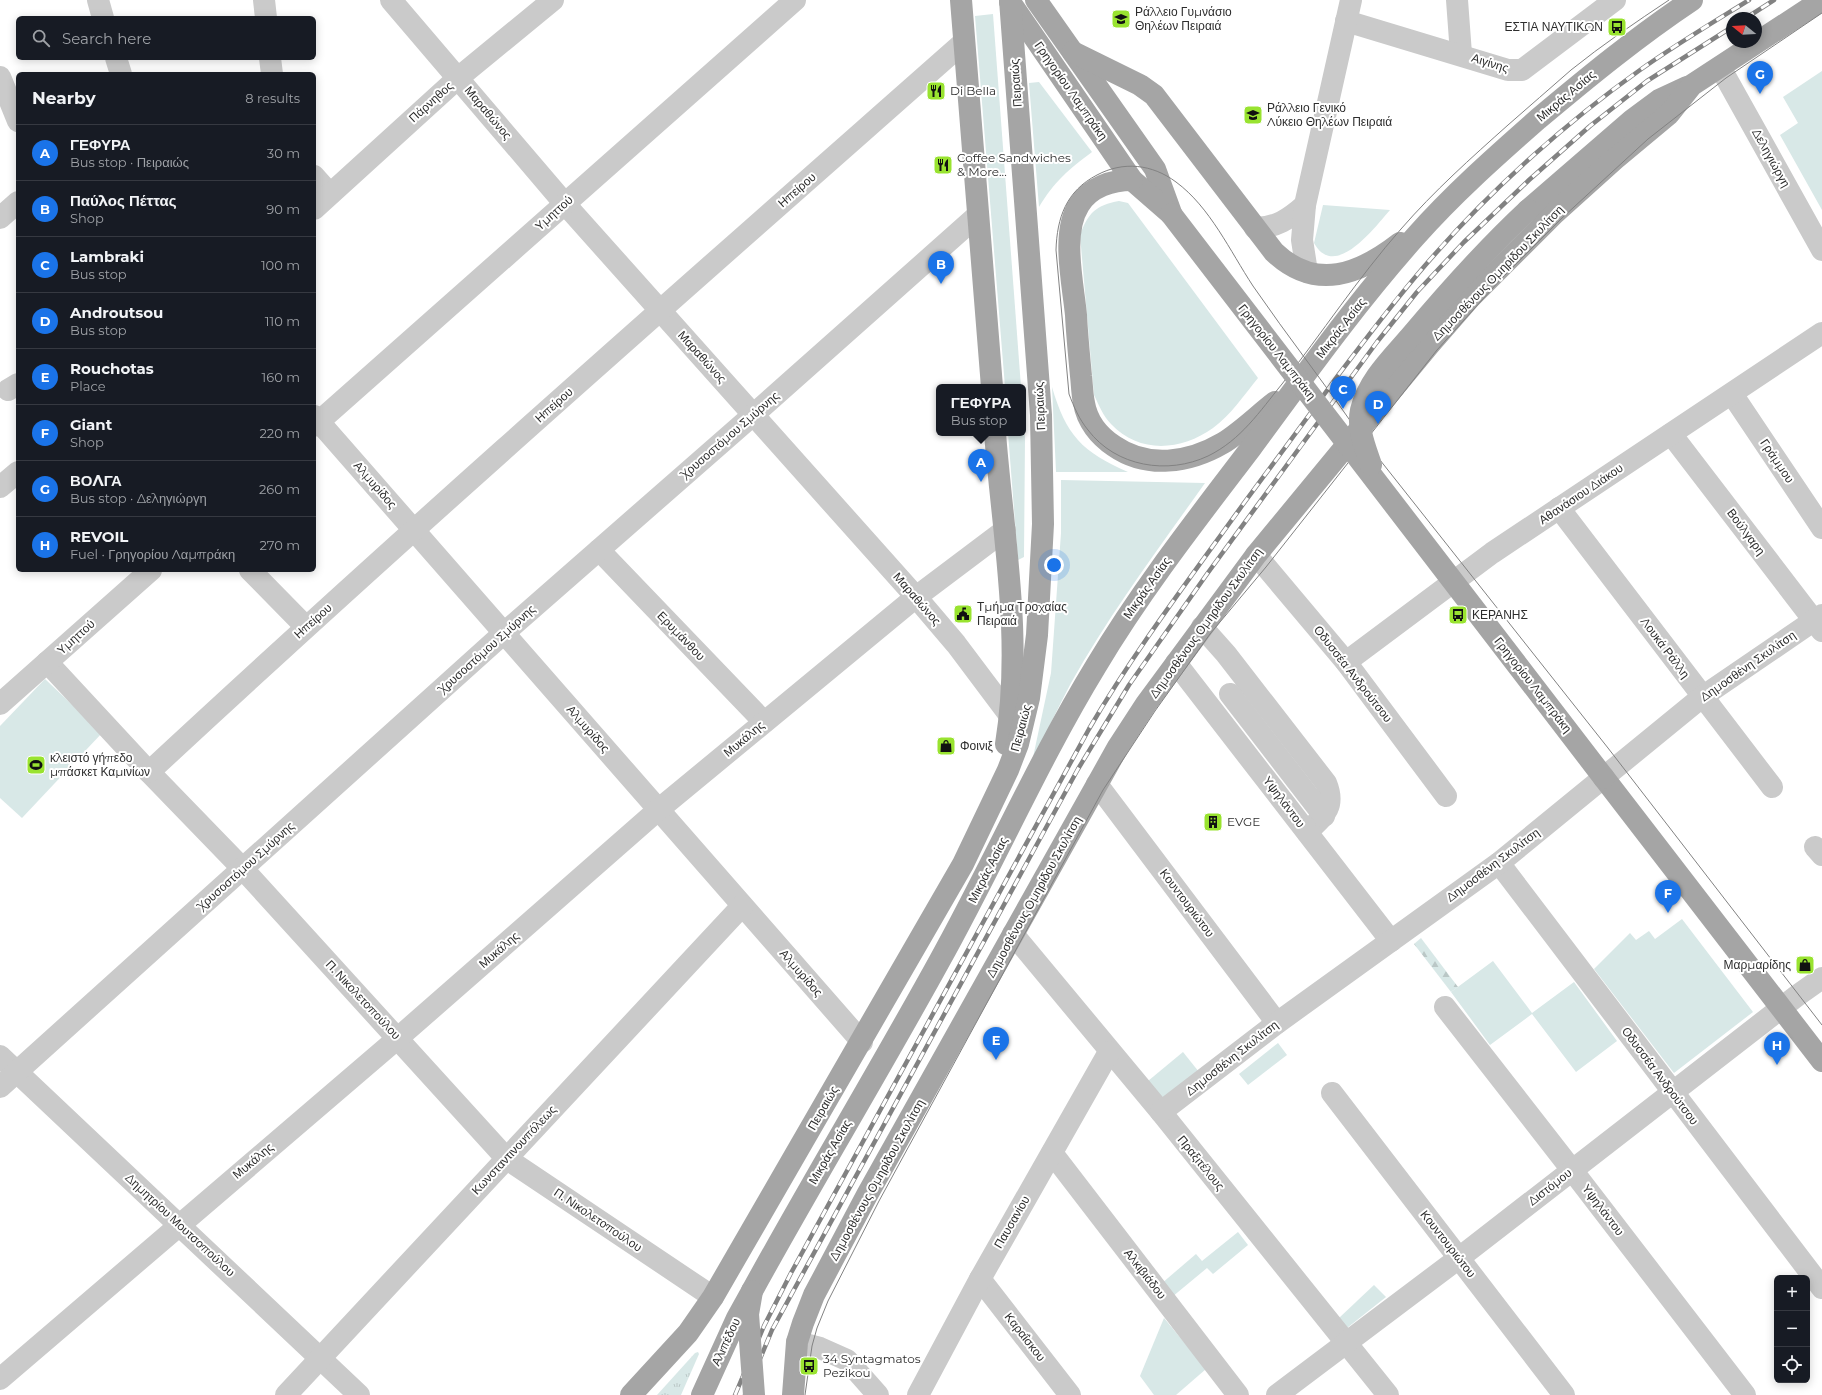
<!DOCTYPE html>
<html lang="en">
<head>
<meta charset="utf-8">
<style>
  :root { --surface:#171b24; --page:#242831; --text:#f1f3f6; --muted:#9ea1a6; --line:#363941; --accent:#1a73e8 }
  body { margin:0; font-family:Montserrat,sans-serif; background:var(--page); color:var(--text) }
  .controls { position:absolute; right:12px; bottom:12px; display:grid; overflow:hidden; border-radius:6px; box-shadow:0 2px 10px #0003 }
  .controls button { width:36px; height:36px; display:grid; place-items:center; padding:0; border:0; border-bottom:1px solid var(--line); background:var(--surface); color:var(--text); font:20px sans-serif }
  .compass { position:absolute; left:1726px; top:12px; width:36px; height:36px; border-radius:50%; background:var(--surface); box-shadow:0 2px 10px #0003; rotate:288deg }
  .you { position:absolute; left:1054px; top:565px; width:14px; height:14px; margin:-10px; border:3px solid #fff; border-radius:50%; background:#1a73e8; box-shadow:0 0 0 6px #1a73e833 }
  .badge { display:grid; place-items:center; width:26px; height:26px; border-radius:50%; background:var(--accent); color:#fff; font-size:13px; font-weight:700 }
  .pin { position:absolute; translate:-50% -33px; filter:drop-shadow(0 1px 2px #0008) }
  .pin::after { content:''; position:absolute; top:21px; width:14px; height:12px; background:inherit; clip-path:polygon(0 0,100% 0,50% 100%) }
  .popup { position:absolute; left:936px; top:384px; width:90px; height:52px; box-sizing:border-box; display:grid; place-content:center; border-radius:6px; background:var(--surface); filter:drop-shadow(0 1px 3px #0005); font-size:13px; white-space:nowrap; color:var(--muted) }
  .popup b { font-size:15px; color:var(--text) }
  .popup::after { content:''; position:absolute; left:50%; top:100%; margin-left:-8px; border:8px solid transparent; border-top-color:var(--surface) }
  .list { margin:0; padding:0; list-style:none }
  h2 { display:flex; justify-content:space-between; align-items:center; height:52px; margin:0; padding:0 16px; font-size:17px }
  h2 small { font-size:13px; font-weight:400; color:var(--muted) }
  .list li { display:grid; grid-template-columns:26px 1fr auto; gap:12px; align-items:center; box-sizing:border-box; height:56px; padding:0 16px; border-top:1px solid var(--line) }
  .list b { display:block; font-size:15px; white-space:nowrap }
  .list p { margin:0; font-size:13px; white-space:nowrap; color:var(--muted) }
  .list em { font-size:13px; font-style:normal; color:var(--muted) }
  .icon { flex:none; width:22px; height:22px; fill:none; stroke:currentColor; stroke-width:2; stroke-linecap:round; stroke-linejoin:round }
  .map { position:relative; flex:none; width:1822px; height:1395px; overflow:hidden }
  .search { position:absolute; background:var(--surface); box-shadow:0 2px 10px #0003; left:16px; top:16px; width:300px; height:44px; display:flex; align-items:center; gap:10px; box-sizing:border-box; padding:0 14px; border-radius:6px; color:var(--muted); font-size:15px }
  .panel { position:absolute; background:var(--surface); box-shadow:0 2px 10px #0003; left:16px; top:72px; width:300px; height:500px; border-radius:6px }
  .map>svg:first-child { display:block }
</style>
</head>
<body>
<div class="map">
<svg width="1822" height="1395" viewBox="0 0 1822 1395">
  <defs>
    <pattern id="forest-firs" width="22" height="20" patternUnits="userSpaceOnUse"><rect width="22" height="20" fill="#d8e8e7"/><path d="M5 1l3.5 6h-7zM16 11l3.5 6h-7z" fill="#bac7c6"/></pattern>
    <pattern id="park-tufts" width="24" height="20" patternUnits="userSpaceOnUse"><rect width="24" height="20" fill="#d8e8e7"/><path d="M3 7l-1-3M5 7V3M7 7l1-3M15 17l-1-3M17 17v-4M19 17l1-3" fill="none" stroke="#bac7c6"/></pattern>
  </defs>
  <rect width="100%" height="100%" fill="#fff"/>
  <g fill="#d8e8e7">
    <polygon points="993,14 1021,387 1005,387 975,16"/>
    <polygon points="1822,71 1822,210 1780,135 1798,123 1783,97"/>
    <path d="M1039,82L1092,152C1069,169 1054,182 1039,207L1029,83Z"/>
    <path d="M1119,201L1128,203L1258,378C1244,395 1231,415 1213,428C1181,451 1139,454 1111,424C1103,416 1099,405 1094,395L1080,235C1088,213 1096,205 1119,201Z"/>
    <path d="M1323,205L1390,210C1375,227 1335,281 1314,243Z"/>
    <path d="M1052,387C1066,435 1082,452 1128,472H1056Z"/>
    <polygon points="1023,412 1025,438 1024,557 1018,560 1008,433 1023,433"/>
    <path d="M1061,480L1205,483C1159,548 1110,613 1071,683C1057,709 1045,736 1032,762L1051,673L1061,533Z"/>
    <polygon points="45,679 102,733 22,818 0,798 0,726"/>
    <polygon points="1682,919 1753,1012 1674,1073 1594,969 1630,933 1636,940 1649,931 1655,939"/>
    <polygon points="1493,961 1532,1013 1574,982 1617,1041 1576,1072 1532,1014 1490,1045 1451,992"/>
    <polygon points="1278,1043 1287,1055 1248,1085 1239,1074"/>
    <polygon points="1183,1052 1203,1077 1168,1105 1148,1081"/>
    <polygon points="1238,1232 1248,1245 1213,1274 1207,1268 1172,1297 1161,1284 1196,1254 1202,1261"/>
    <polygon points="1374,1285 1386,1297 1347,1328 1339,1318"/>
    <polygon points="1164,1318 1206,1369 1176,1395 1154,1395 1140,1376"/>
  </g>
  <polygon fill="url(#forest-firs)" points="1421,938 1458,987 1451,992 1414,944"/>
  <polygon fill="url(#park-tufts)" points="698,1352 699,1354 681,1395 657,1395 695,1353"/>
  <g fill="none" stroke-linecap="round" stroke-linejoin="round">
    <g stroke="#cacaca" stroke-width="22">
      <polyline points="98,0 103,18"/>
      <polyline points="264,0 266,18"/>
      <polyline points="391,0 565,204 916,597 956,644 1010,716"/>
      <polyline points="1457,0 1461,54"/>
      <polyline points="1346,21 1508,70 1522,70 1615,0"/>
      <polyline points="116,58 121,74"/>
      <polyline points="270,58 272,74"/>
      <polyline points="1720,67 1822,250"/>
      <polyline points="0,77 18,121"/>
      <polyline points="314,176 330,194"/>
      <polyline points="314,209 458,78 553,0"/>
      <polyline points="0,218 18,202"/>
      <path d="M1255,228C1276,228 1289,219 1305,205"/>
      <polyline points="1307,272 1302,240 1305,205 1351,0"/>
      <polyline points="8,390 18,384"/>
      <polyline points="1732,394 1822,528"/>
      <polyline points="314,416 862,1042"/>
      <polyline points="314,426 795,0"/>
      <polyline points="1671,434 1822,631"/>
      <polyline points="0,487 18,472"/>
      <polyline points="1559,508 1772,787"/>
      <polyline points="599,550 764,722"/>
      <polyline points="1256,555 1346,662 1446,796"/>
      <polyline points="250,570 306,627"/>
      <path d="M1202,627L1226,654L1326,783C1336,807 1324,816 1307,832"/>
      <polyline points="47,662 149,772 243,869 507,1159 713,1297"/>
      <polyline points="1346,662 1492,553 1822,333"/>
      <polyline points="1176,663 1391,941"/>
      <polyline points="1230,694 1324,816"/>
      <polyline points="0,704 151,570"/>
      <path d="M149,772C416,524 690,284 964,42"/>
      <polyline points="1097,784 1277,1023"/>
      <polyline points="1815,847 1822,855"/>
      <polyline points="1499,863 1822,1288"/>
      <polyline points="1013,934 1161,1112 1388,1395"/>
      <polyline points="1445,1007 1572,1170 1745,1395"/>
      <polyline points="0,1056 359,1395"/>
      <polyline points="0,1087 504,633 753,415 978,215"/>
      <polyline points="1332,1093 1564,1395"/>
      <polyline points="1161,1112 1277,1023 1499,863 1702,697 1822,615"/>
      <polyline points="1052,1153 1238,1395"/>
      <polyline points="980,1279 1070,1395"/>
      <polyline points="797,1342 820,1348 847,1360 878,1395"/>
      <polyline points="0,1379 398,1038 658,810 916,597 1005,530"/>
      <polyline points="286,1395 742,906"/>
      <polyline points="918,1395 980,1279 1109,1052"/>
      <polyline points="1277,1395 1459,1258 1798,995 1822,978"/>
    </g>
    <g stroke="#a5a5a5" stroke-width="22">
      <polyline points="961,0 992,387"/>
      <polyline points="1036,0 1155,169 1171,213"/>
      <polyline points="1010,2 1132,180 1171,214"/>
      <path d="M1073,52L1140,85L1154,95L1274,252C1316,292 1360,274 1400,243"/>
      <path d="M1132,180C1112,180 1090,187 1079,205C1061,233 1073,283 1076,315C1077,335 1079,355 1081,376C1082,384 1082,394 1084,403C1087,421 1099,436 1114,446C1147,469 1189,463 1223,443C1241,432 1258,415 1275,402"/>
      <polyline points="1528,210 1632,120 1659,100 1687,87"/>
      <path d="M995,433C1003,536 1023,640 1006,744"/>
      <polyline points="1604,778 1822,1061"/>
      <polyline points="631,1395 688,1333 713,1297 963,864 1008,770 1018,744 1029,698 1037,635 1043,524 1041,415 1010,0"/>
      <path d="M702,1395L737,1318L752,1291C813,1180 879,1071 940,960C994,863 1038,761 1096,666C1142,589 1197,519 1251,448C1304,376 1356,303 1415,237C1453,194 1496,156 1538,119C1588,77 1638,36 1692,0"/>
      <polyline points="793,1395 797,1342 803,1323 814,1295 867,1195 1118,747 1146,704 1256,555 1430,344 1470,298 1555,213 1615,159 1669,114 1692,85 1822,0"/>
    </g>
    <g stroke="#828282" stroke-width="1">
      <path d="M1669,0C1636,22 1602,45 1571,70C1550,88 1529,107 1508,125C1471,158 1434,191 1401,229C1358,278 1322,333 1282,384C1260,411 1241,440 1208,456C1168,475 1116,467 1088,430C1079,419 1074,407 1069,394L1056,250C1057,218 1066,191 1097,175C1123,161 1152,164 1176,182C1210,207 1230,251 1253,286C1288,337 1326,385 1361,436L1608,748L1822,1025"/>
      <polyline points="805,1395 812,1346 817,1328 828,1301 879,1201 1103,790 1155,711 1210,634 1266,567 1437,350 1501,279 1562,218 1648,139 1726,78 1822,13"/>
    </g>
    <g stroke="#828282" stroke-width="4.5">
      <g id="rail">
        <polyline points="1746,18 1774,0"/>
        <path d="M735,1395L764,1326L791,1273L1089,729C1135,650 1191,577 1244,503C1275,461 1306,420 1336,378C1368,336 1400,293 1436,253C1494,187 1568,121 1640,70C1675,45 1712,23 1749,0"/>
        <polyline points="745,1395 772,1330 1078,769 1129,685 1207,574 1377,342 1417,292 1464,242 1529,180 1590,126 1647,81 1732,27"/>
      </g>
    </g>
    <use href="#rail" stroke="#fff" stroke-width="3" stroke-dasharray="9" stroke-linecap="butt"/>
    <g stroke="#a5a5a5" stroke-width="22">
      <polyline points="1171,214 1604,778"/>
      <path d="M1371,465C1365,447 1357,429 1361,410C1368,381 1391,359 1410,337C1447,293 1485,250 1528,210"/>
      <polyline points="752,1291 748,1314 754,1395"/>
    </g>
  </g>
  <defs>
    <g id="school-square" transform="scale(1)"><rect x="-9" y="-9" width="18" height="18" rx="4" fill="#99e330" stroke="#fff"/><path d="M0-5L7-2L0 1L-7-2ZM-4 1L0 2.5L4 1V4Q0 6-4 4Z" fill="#111"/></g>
    <g id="bus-square" transform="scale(1)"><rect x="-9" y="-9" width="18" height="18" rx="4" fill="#99e330" stroke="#fff"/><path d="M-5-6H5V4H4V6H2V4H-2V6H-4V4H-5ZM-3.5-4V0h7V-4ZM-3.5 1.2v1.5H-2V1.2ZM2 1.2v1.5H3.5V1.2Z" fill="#111"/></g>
    <g id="restaurant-square" transform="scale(1)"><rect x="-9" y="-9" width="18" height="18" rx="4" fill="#99e330" stroke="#fff"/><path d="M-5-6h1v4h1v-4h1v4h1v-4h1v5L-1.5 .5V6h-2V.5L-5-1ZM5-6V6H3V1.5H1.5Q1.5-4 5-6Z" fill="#111"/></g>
    <g id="civic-square" transform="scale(1)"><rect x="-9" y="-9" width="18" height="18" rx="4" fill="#99e330" stroke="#fff"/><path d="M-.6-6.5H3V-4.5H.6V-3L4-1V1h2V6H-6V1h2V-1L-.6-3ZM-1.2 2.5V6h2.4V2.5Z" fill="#111"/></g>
    <g id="shop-square" transform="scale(1)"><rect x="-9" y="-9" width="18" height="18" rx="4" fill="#99e330" stroke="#fff"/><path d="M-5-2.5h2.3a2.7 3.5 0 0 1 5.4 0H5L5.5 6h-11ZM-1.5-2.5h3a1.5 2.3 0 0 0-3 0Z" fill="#111"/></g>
    <g id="stadium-square" transform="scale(1)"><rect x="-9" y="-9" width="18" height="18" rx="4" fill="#99e330" stroke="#fff"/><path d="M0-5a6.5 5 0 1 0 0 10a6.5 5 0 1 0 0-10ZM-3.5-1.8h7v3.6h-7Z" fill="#111"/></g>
    <g id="building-square" transform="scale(1)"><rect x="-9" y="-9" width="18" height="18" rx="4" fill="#99e330" stroke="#fff"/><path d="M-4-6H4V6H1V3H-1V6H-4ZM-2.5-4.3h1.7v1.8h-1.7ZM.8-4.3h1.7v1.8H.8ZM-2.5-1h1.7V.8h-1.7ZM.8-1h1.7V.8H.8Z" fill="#111"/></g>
  </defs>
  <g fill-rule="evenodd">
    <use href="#school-square" x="1121" y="19"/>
    <use href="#bus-square" x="1617" y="27"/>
    <use href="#restaurant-square" x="936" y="91"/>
    <use href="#school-square" x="1253" y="115"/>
    <use href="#restaurant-square" x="943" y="165"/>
    <use href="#civic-square" x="963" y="614"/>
    <use href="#bus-square" x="1458" y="615"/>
    <use href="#shop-square" x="946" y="746"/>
    <use href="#stadium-square" x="36" y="765"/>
    <use href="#building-square" x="1213" y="822"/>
    <use href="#shop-square" x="1805" y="965"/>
    <use href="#bus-square" x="809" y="1366"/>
  </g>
  <g text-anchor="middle" stroke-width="4" stroke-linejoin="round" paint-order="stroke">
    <g font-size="12" fill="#2d2d2d" stroke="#fff" text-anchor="start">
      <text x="1135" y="16">Ράλλειο Γυμνάσιο<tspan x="1135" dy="14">Θηλέων Πειραιά</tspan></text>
      <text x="1603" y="31" text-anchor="end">ΕΣΤΙΑ ΝΑΥΤΙΚΩΝ</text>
      <text x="950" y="95">Di Bella</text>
      <text x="1267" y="112">Ράλλειο Γενικό<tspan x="1267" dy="14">Λύκειο Θηλέων Πειραιά</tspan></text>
      <text x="957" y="162">Coffee Sandwiches<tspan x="957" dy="14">&amp; More...</tspan></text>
      <text x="977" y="611">Τμήμα Τροχαίας<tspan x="977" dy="14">Πειραιά</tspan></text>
      <text x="1472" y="619">ΚΕΡΑΝΗΣ</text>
      <text x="960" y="750">Φοινιξ</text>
      <text x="50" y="762">κλειστό γήπεδο<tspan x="50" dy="14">μπάσκετ Καμινίων</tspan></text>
      <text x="1227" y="826">EVGE</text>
      <text x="1791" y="969" text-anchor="end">Μαρμαρίδης</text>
      <text x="823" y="1363">34 Syntagmatos<tspan x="823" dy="14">Pezikou</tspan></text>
    </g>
    <g font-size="12" fill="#2d2d2d" stroke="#fff">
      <text transform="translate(1490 63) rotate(17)" y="4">Αιγίνης</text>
      <text transform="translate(1016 83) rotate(-94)" y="4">Πειραιώς</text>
      <text transform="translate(1071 91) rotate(55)" y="4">Γρηγορίου Λαμπράκη</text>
      <text transform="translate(1566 96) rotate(-40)" y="4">Μικράς Ασίας</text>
      <text transform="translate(431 102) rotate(-42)" y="4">Πάρνηθος</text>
      <text transform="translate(488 113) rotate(50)" y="4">Μαραθώνος</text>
      <text transform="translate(1771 158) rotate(61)" y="4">Δεληγιώργη</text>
      <text transform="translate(797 190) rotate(-41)" y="4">Ηπείρου</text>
      <text transform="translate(554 213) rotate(-42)" y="4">Υμηττού</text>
      <text transform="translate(1498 273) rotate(-46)" y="4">Δημοσθένους Ομηρίδου Σκυλίτση</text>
      <text transform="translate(1341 328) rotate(-52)" y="4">Μικράς Ασίας</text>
      <text transform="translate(1277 352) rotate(52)" y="4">Γρηγορίου Λαμπράκη</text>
      <text transform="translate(702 357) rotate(48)" y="4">Μαραθώνος</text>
      <text transform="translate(554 405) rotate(-42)" y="4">Ηπείρου</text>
      <text transform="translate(1040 406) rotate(-93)" y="4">Πειραιώς</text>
      <text transform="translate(730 435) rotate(-41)" y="4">Χρυσοστόμου Σμύρνης</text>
      <text transform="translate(1777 461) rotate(56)" y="4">Γράμμου</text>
      <text transform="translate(375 485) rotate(49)" y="4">Αλμυρίδος</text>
      <text transform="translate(1581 494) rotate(-34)" y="4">Αθανάσιου Διάκου</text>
      <text transform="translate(1746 532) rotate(53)" y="4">Βούλγαρη</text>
      <text transform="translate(1147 588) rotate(-55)" y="4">Μικράς Ασίας</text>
      <text transform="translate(917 599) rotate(49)" y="4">Μαραθώνος</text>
      <text transform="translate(313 621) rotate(-42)" y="4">Ηπείρου</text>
      <text transform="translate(1206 623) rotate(-54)" y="4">Δημοσθένους Ομηρίδου Σκυλίτση</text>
      <text transform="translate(681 636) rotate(46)" y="4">Ερυμάνθου</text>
      <text transform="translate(76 637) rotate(-42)" y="4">Υμηττού</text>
      <text transform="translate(1665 648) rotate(53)" y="4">Λουκά Ράλλη</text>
      <text transform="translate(487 649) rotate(-42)" y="4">Χρυσοστόμου Σμύρνης</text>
      <text transform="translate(1748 666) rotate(-35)" y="4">Δημοσθένη Σκυλίτση</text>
      <text transform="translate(1353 674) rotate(52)" y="4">Οδυσσέα Ανδρούτσου</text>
      <text transform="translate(1533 685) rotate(52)" y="4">Γρηγορίου Λαμπράκη</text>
      <text transform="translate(1021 728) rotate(-75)" y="4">Πειραιώς</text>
      <text transform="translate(588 729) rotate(49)" y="4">Αλμυρίδος</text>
      <text transform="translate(744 739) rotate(-40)" y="4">Μυκάλης</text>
      <text transform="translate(1284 802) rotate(53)" y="4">Υψηλάντου</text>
      <text transform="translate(1493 865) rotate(-37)" y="4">Δημοσθένη Σκυλίτση</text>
      <text transform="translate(246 866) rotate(-42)" y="4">Χρυσοστόμου Σμύρνης</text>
      <text transform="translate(988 870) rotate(-63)" y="4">Μικράς Ασίας</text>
      <text transform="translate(1034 897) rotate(-61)" y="4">Δημοσθένους Ομηρίδου Σκυλίτση</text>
      <text transform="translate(1187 903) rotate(53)" y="4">Κουντουριώτου</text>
      <text transform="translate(499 950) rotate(-41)" y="4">Μυκάλης</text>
      <text transform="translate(801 973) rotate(49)" y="4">Αλμυρίδος</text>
      <text transform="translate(363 1000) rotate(47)" y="4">Π. Νικολετοπούλου</text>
      <text transform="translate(1232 1058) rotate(-38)" y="4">Δημοσθένη Σκυλίτση</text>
      <text transform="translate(1660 1076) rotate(53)" y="4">Οδυσσέα Ανδρούτσου</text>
      <text transform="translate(823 1108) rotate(-60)" y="4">Πειραιώς</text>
      <text transform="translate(514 1150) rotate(-47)" y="4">Κωνσταντινουπόλεως</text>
      <text transform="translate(830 1152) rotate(-60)" y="4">Μικράς Ασίας</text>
      <text transform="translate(253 1161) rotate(-40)" y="4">Μυκάλης</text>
      <text transform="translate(1201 1163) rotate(51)" y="4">Πραξιτέλους</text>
      <text transform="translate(877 1180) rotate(-61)" y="4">Δημοσθένους Ομηρίδου Σκυλίτση</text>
      <text transform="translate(1550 1187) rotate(-38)" y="4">Διστόμου</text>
      <text transform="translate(1603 1210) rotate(53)" y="4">Υψηλάντου</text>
      <text transform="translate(598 1220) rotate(34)" y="4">Π. Νικολετοπούλου</text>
      <text transform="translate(1012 1222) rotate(-60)" y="4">Παυσανίου</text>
      <text transform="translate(180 1225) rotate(43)" y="4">Δημητρίου Μουτσοπούλου</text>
      <text transform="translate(1448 1244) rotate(52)" y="4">Κουντουριώτου</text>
      <text transform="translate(1145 1274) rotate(52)" y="4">Αλκιβιάδου</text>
      <text transform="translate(1025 1337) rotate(52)" y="4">Καραΐσκου</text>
      <text transform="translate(726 1342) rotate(-65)" y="4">Αλιπέδου</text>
    </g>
  </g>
</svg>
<div class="controls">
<button>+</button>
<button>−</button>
<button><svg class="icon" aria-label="locate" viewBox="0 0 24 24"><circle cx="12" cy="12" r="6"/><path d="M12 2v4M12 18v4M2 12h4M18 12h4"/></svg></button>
</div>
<svg class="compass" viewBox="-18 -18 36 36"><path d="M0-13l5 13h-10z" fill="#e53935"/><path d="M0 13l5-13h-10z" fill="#9ea1a6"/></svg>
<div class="you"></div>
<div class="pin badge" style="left:981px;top:482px">A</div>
<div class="popup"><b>ΓΕΦΥΡΑ</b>Bus stop</div>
<div class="pin badge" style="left:941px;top:284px">B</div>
<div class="pin badge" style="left:1343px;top:409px">C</div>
<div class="pin badge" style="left:1378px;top:424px">D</div>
<div class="pin badge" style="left:996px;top:1060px">E</div>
<div class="pin badge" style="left:1668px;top:913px">F</div>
<div class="pin badge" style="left:1760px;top:94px">G</div>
<div class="pin badge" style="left:1777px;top:1065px">H</div>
<div class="search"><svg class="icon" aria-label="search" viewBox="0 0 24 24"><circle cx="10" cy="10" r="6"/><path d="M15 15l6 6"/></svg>Search here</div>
<section class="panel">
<h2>Nearby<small>8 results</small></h2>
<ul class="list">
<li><span class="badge">A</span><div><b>ΓΕΦΥΡΑ</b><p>Bus stop · Πειραιώς</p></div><em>30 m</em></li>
<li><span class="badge">B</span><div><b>Παύλος Πέττας</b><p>Shop</p></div><em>90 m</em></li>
<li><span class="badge">C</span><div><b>Lambraki</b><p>Bus stop</p></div><em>100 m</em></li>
<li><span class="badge">D</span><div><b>Androutsou</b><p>Bus stop</p></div><em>110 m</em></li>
<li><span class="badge">E</span><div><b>Rouchotas</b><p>Place</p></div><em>160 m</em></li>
<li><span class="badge">F</span><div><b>Giant</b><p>Shop</p></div><em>220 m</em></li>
<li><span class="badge">G</span><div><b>ΒΟΛΓΑ</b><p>Bus stop · Δεληγιώργη</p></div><em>260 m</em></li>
<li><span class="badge">H</span><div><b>REVOIL</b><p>Fuel · Γρηγορίου Λαμπράκη</p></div><em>270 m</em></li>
</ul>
</section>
</div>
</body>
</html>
